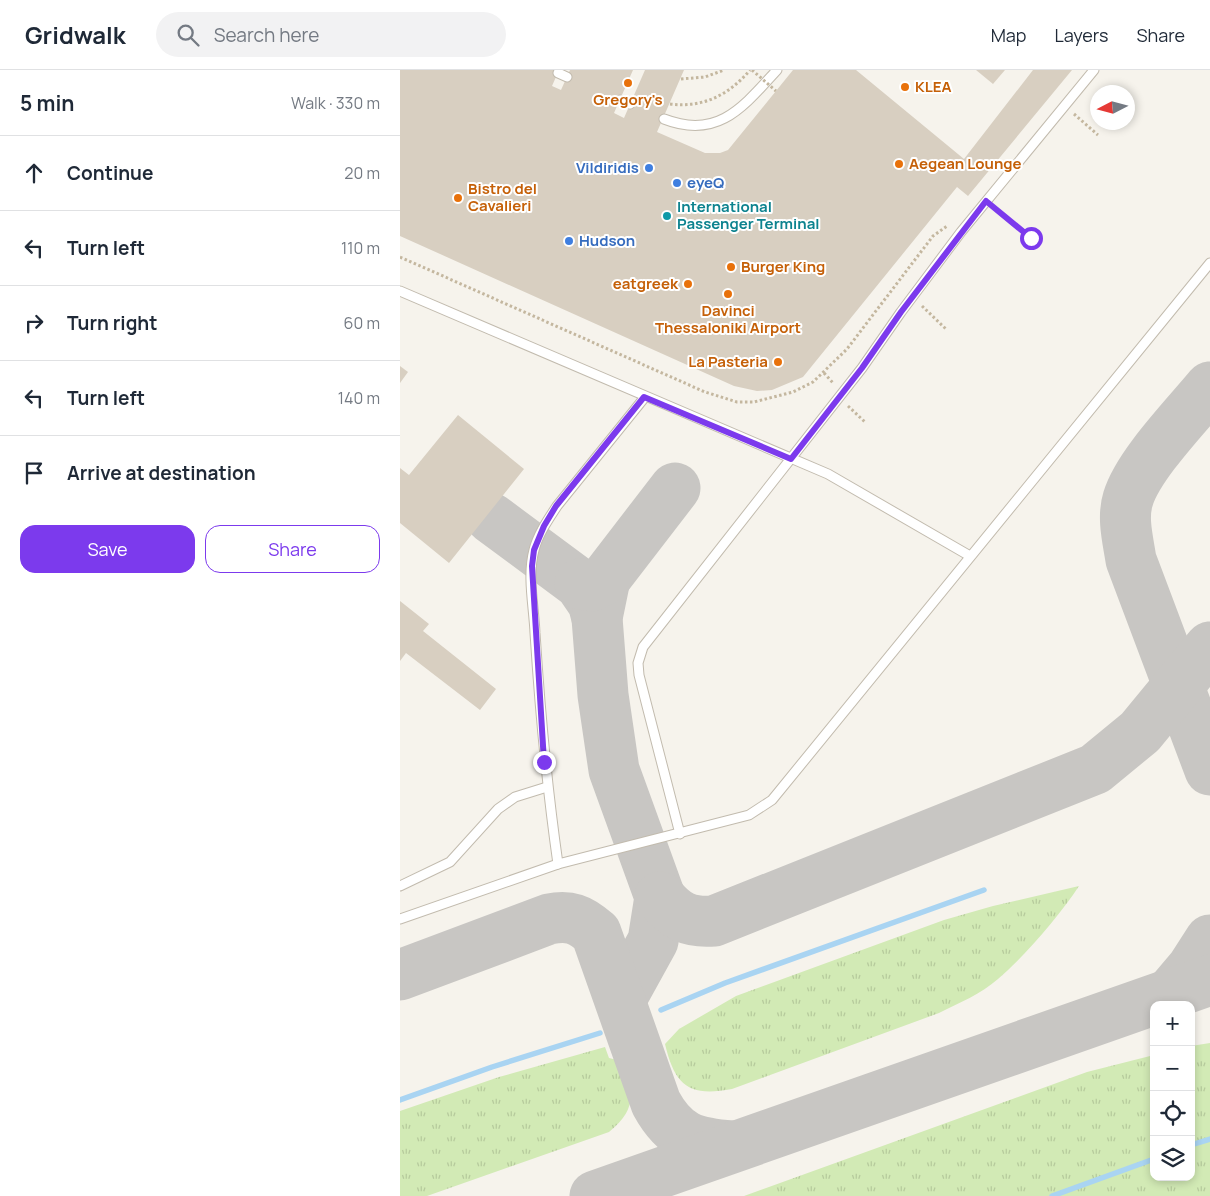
<!DOCTYPE html>
<html lang="en">
<head>
<meta charset="utf-8">
<style>
  :root { --surface:#fff; --page:#f2f2f3; --text:#1f2937; --muted:#747a83; --line:#e0e1e3; --accent:#7c3aed }
  body { margin:0; font-family:Manrope,sans-serif; background:var(--page); color:var(--text) }
  .controls { position:absolute; right:15px; bottom:15px; display:grid; overflow:hidden; border-radius:10px; box-shadow:0 2px 8px #0003 }
  .controls button { width:45px; height:45px; display:grid; place-items:center; padding:0; border:0; border-bottom:1px solid var(--line); background:var(--surface); color:var(--text); font:25px sans-serif }
  .compass { position:absolute; left:690px; top:15px; width:45px; height:45px; border-radius:50%; background:var(--surface); box-shadow:0 2px 8px #0003; rotate:264deg }
  .stop { position:absolute; width:15px; height:15px; margin:-11px; border:4px solid #7c3aed; border-radius:50%; background:#fff }
  .stop.end { background:#7c3aed; border-color:#fff; box-shadow:0 1px 5px #0008 }
  .list { margin:0; padding:0; list-style:none }
  h2 { display:flex; justify-content:space-between; align-items:center; height:65px; margin:0; padding:0 20px; font-size:21px }
  h2 small { font-size:16px; font-weight:400; color:var(--muted) }
  .list li { display:grid; grid-template-columns:32px 1fr auto; gap:15px; align-items:center; box-sizing:border-box; height:75px; padding:0 20px; border-top:1px solid var(--line) }
  .list b { display:block; font-size:19px; white-space:nowrap }
  .list em { font-size:16px; font-style:normal; color:var(--muted) }
  .actions { display:flex; gap:10px; padding:15px 20px }
  .actions a { flex:1; padding:11px 0; border:1px solid var(--accent); border-radius:15px; text-align:center; font-size:18px; color:var(--accent) }
  .actions .main { background:var(--accent); color:#fff }
  .icon { flex:none; width:28px; height:28px; fill:none; stroke:currentColor; stroke-width:2; stroke-linecap:round; stroke-linejoin:round }
  .map { position:relative; flex:none; width:810px; height:1126px; overflow:hidden }
  header { display:flex; align-items:center; gap:30px; box-sizing:border-box; height:70px; padding:0 25px; background:var(--surface); border-bottom:1px solid var(--line) }
  header strong { font-size:24px }
  nav { display:flex; gap:28px; margin-inline-start:auto; font-size:18px }
  .search { width:350px; height:45px; background:var(--page); display:flex; align-items:center; gap:12px; box-sizing:border-box; padding:0 18px; border-radius:28px; color:var(--muted); font-size:19px }
  main { display:flex }
  aside { flex:1; background:var(--surface) }
  .map>svg:first-child { display:block }
</style>
</head>
<body>
<header>
<strong>Gridwalk</strong>
<div class="search"><svg class="icon" aria-label="search" viewBox="0 0 24 24"><circle cx="10" cy="10" r="6"/><path d="M15 15l6 6"/></svg>Search here</div>
<nav><a>Map</a><a>Layers</a><a>Share</a></nav>
</header>
<main>
<aside>
<h2>5 min<small>Walk · 330 m</small></h2>
<ul class="list">
<li><svg class="icon" aria-label="ahead" viewBox="0 0 24 24"><path d="M12 20V5M6 11l6-6 6 6"/></svg><div><b>Continue</b></div><em>20 m</em></li>
<li><svg class="icon" aria-label="left" viewBox="0 0 24 24"><path d="M17 20v-9H6M10 6l-5 5 5 5"/></svg><div><b>Turn left</b></div><em>110 m</em></li>
<li><svg class="icon" aria-label="right" viewBox="0 0 24 24"><path d="M7 20v-9h11M14 6l5 5-5 5"/></svg><div><b>Turn right</b></div><em>60 m</em></li>
<li><svg class="icon" aria-label="left" viewBox="0 0 24 24"><path d="M17 20v-9H6M10 6l-5 5 5 5"/></svg><div><b>Turn left</b></div><em>140 m</em></li>
<li><svg class="icon" aria-label="arrive" viewBox="0 0 24 24"><path d="M6 21V4h12l-3 4 3 4H6"/></svg><div><b>Arrive at destination</b></div></li>
</ul>
<div class="actions"><a class="main">Save</a><a>Share</a></div>
</aside>
<div class="map">
<svg width="810" height="1126" viewBox="0 0 810 1126">
  <defs>
    <pattern id="grass-tufts" width="24" height="20" patternUnits="userSpaceOnUse" patternTransform="scale(1.25)"><rect width="24" height="20" fill="#d2eab5"/><path d="M3 7l-1-3M5 7V3M7 7l1-3M15 17l-1-3M17 17v-4M19 17l1-3" fill="none" stroke="#b6ca9c"/></pattern>
  </defs>
  <rect width="100%" height="100%" fill="#f6f3ec"/>
  <g fill="url(#grass-tufts)">
    <path d="M679,816C660,845 625,886 598,909C581,924 559,933 539,943L332,1019C289,1027 275,1016 265,974L279,959L336,926L544,850L593,836Z"/>
    <polygon points="810,973 810,1126 344,1126 687,1002 754,985 754,1107 791,1107 791,976"/>
    <path d="M205,977L209,988L221,991C233,1023 238,1038 209,1062L27,1126H0V1041L99,1007Z"/>
  </g>
  <g fill="none" stroke-linecap="round" stroke-linejoin="round">
    <g stroke="#a9d4f2" stroke-width="5.5">
      <polyline points="261,940 325,913 584,820"/>
      <polyline points="0,1030 92,997 200,963"/>
      <polyline points="791,1075 810,1069"/>
      <polyline points="652,1126 754,1089"/>
    </g>
    <g stroke="#c8c6c3" stroke-width="51">
      <path d="M810,317C787,345 738,395 728,429C722,448 728,470 731,490L810,700"/>
      <polyline points="91,448 180,514 193,533 197,548"/>
      <polyline points="205,509 197,548 203,625 214,700 260,827 253,871 221,929"/>
      <polyline points="180,514 191,516 205,509 275,418"/>
      <path d="M260,827C275,846 289,853 314,851L695,699L740,662L810,577"/>
      <path d="M0,905L149,849C170,845 180,849 196,863L256,1033C275,1068 294,1073 332,1076"/>
      <polyline points="770,924 792,898 810,870"/>
      <polyline points="195,1126 810,910"/>
    </g>
  </g>
  <g fill="#d8cfc1">
    <polygon points="0,0 159,0 152,16 161,20 170,0 233,0 214,43 224,48 245,0 284,0 257,62 305,83 320,83 328,80 393,0 456,0 564,89 633,0 672,0 568,126 557,117 403,307 372,320 357,321 334,316 0,166"/>
    <polygon points="576,0 605,0 593,14"/>
    <polygon points="0,296 8,302 0,313"/>
    <polygon points="58,345 124,399 49,493 0,453 0,398 9,405"/>
    <polygon points="0,531 29,554 23,561 96,619 80,640 6,583 0,591"/>
  </g>
  <g fill="none" stroke-linecap="round" stroke-linejoin="round">
    <g stroke="#c2bbae" stroke-width="11">
      <g id="lane">
        <polyline points="158,3 167,7"/>
        <polyline points="220,30 230,34"/>
        <path d="M264,49C318,70 343,37 377,0"/>
        <polyline points="0,221 428,404 570,486"/>
        <polyline points="280,764 239,605 238,593 243,577 462,298 501,242 561,162 694,0"/>
        <path d="M158,794C147,717 140,641 135,563C134,537 127,506 134,480C138,464 148,450 157,436L245,327"/>
        <polyline points="0,816 50,792 98,739 115,727 147,717"/>
        <polyline points="0,849 158,794 349,745 372,730 810,193"/>
      </g>
    </g>
    <g stroke="#c4b79f" stroke-width="3" stroke-dasharray="2.5 2.5" stroke-linecap="butt">
      <polyline points="281,9 305,7 324,0"/>
      <path d="M270,34C303,38 329,25 350,0"/>
      <polyline points="674,44 698,65"/>
      <polyline points="597,140 631,168"/>
      <polyline points="0,187 305,322 337,332 354,332 393,322 413,312 447,279 533,166 547,156"/>
      <polyline points="522,236 547,260"/>
      <polyline points="424,303 434,314"/>
      <polyline points="448,336 466,353"/>
    </g>
    <use href="#lane" stroke="#fff" stroke-width="9"/>
    <polyline stroke="#c4b79f" stroke-width="3" stroke-dasharray="2.5 2.5" stroke-linecap="butt" points="352,0 376,21"/>
  </g>
  <g fill="none" stroke-linecap="round" stroke-linejoin="round">
    <polyline stroke="#7c3aed" stroke-width="6" points="144,692 132,496 134,480 144,456 156,436 244,327 391,389 462,298 501,242 586,131 631,168"/>
  </g>
  <g fill="#e8710a" stroke="#fff" stroke-width="2">
    <circle cx="228" cy="13" r="5"/>
    <circle cx="505" cy="17" r="5"/>
    <circle cx="499" cy="94" r="5"/>
    <circle cx="58" cy="128" r="5"/>
    <circle cx="331" cy="197" r="5"/>
    <circle cx="288" cy="214" r="5"/>
    <circle cx="328" cy="224" r="5"/>
    <circle cx="378" cy="292" r="5"/>
  </g>
  <g fill="#3f7fe0" stroke="#fff" stroke-width="2">
    <circle cx="249" cy="98" r="5"/>
    <circle cx="277" cy="113" r="5"/>
    <circle cx="169" cy="171" r="5"/>
  </g>
  <circle fill="#0f9aa8" stroke="#fff" stroke-width="2" cx="267" cy="146" r="5"/>
  <g text-anchor="middle" stroke-width="4" stroke-linejoin="round" paint-order="stroke">
    <g font-size="15" font-weight="bold" fill="#c56008" stroke="#fff" text-anchor="start">
      <text x="515" y="22">KLEA</text>
      <text x="228" y="35" text-anchor="middle">Gregory's</text>
      <text x="509" y="99">Aegean Lounge</text>
      <text x="68" y="124">Bistro del<tspan x="68" dy="17">Cavalieri</tspan></text>
      <text x="341" y="202">Burger King</text>
      <text x="278" y="219" text-anchor="end">eatgreek</text>
      <text x="328" y="246" text-anchor="middle">Davinci<tspan x="328" dy="17">Thessaloniki Airport</tspan></text>
      <text x="368" y="297" text-anchor="end">La Pasteria</text>
    </g>
    <g font-size="15" font-weight="bold" fill="#366cbe" stroke="#fff" text-anchor="start">
      <text x="239" y="103" text-anchor="end">Vildiridis</text>
      <text x="287" y="118">eyeQ</text>
      <text x="179" y="176">Hudson</text>
    </g>
    <g font-size="15" font-weight="bold" fill="#0d838f" stroke="#fff" text-anchor="start">
      <text x="277" y="142">International<tspan x="277" dy="17">Passenger Terminal</tspan></text>
    </g>
  </g>
</svg>
<div class="controls">
<button>+</button>
<button>−</button>
<button><svg class="icon" aria-label="locate" viewBox="0 0 24 24"><circle cx="12" cy="12" r="6"/><path d="M12 2v4M12 18v4M2 12h4M18 12h4"/></svg></button>
<button><svg class="icon" aria-label="layers" viewBox="0 0 24 24"><path d="M12 4l9 5-9 5-9-5zM3 14l9 5 9-5"/></svg></button>
</div>
<svg class="compass" viewBox="-18 -18 36 36"><path d="M0-13l5 13h-10z" fill="#e53935"/><path d="M0 13l5-13h-10z" fill="#747a83"/></svg>
<div class="stop" style="left:631px;top:168px"></div>
<div class="stop end" style="left:144px;top:692px"></div>
</div>
</main>
</body>
</html>
